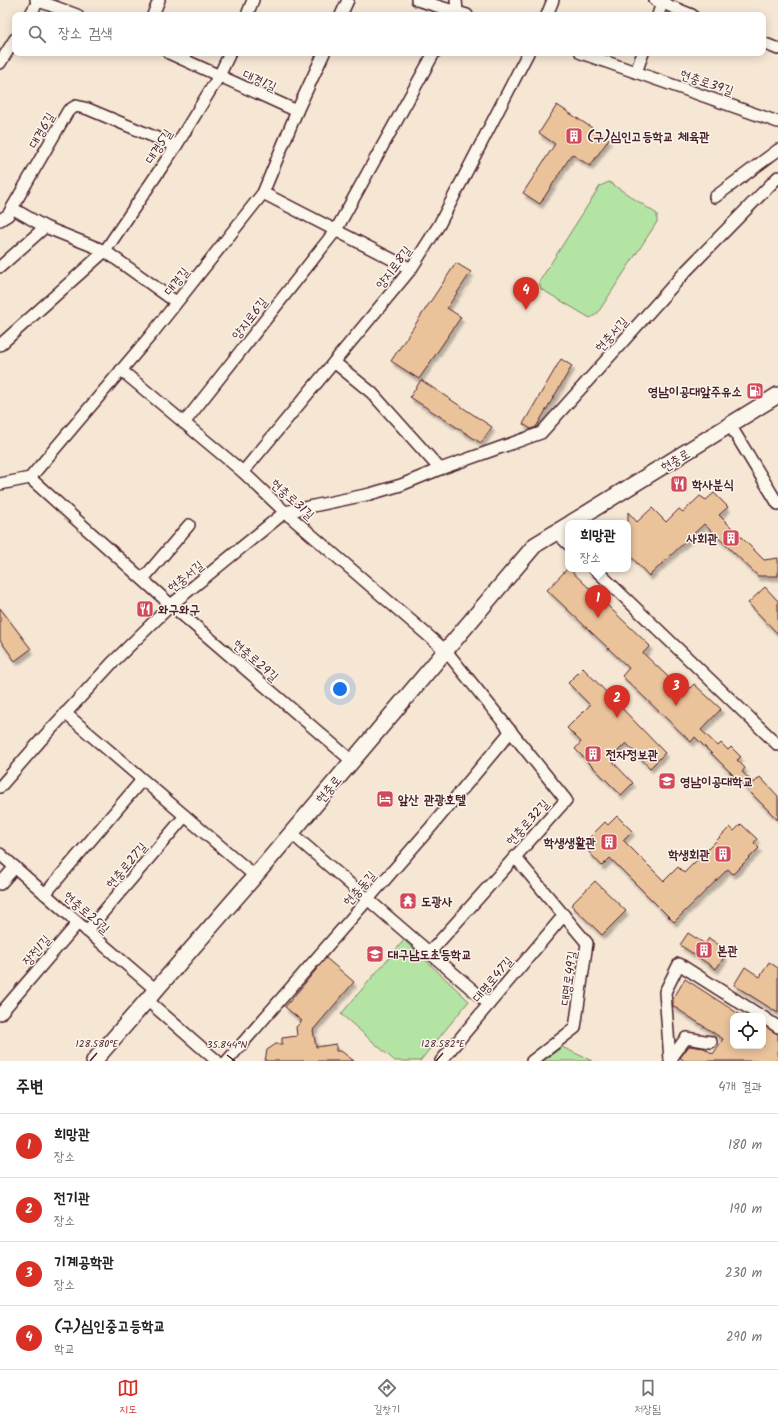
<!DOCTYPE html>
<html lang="ko">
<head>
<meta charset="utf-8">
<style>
  :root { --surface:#fff; --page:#f6f6f6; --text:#202124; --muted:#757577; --line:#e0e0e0; --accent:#d93025 }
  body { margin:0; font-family:Kalam,"Poor Story",sans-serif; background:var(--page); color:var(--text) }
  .controls { position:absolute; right:12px; bottom:12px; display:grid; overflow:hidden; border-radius:8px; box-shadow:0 2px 10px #0003 }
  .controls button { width:36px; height:36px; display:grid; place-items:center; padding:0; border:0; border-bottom:1px solid var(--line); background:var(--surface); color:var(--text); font:20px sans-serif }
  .you { position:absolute; left:340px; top:689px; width:14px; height:14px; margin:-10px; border:3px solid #fff; border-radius:50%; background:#1a73e8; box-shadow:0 0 0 6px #1a73e833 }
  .badge { display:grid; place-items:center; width:26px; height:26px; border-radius:50%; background:var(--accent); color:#fff; font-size:13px; font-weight:700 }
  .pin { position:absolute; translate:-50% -33px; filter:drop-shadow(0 1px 2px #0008) }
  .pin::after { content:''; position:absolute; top:21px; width:14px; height:12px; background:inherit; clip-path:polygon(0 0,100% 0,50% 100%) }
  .popup { position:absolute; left:565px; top:520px; width:66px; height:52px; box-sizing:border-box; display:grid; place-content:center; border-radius:8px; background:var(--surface); filter:drop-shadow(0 1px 3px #0005); font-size:13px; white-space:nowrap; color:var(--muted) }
  .popup b { font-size:15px; color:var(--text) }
  .popup::after { content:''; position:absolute; left:50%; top:100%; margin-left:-8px; border:8px solid transparent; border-top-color:var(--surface) }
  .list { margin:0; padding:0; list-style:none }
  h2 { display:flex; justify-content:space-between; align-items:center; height:52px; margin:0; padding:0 16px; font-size:17px }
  h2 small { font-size:13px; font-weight:400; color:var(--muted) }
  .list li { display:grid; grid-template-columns:26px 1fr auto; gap:12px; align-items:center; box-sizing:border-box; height:64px; padding:0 16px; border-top:1px solid var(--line) }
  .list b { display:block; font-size:15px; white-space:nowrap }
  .list p { margin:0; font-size:13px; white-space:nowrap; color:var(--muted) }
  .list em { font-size:13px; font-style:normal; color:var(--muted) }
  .icon { flex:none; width:22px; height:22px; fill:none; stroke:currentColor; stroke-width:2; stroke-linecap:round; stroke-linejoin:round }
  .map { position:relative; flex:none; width:778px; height:1061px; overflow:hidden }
  .search { position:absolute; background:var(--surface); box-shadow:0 2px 10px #0003; left:12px; right:12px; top:12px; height:44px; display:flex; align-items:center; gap:10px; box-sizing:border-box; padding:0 14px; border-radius:8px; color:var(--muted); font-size:15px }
  .sheet { height:308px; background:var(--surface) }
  nav { display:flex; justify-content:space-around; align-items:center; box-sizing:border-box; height:56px; border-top:1px solid var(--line); background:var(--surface); font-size:11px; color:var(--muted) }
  nav a { display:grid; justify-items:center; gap:2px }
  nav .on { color:var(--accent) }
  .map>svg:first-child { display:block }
</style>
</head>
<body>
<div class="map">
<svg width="778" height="1061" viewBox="0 0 778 1061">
  <defs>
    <filter id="shadow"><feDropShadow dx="2.5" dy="4.5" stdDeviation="1" flood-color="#0004"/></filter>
  </defs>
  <rect width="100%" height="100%" fill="#f6e7d4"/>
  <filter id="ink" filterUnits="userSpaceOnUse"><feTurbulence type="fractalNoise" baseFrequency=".025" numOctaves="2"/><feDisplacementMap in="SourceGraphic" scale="8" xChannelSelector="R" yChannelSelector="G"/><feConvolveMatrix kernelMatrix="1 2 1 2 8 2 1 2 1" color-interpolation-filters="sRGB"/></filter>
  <g filter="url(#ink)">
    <g fill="#b3e4a4" stroke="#7e8268">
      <polygon points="609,182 657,214 657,222 597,314 590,318 541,289 539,282 600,186"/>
      <polygon points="404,940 469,1001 420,1061 395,1061 341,1014"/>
      <polygon points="562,1047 592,1061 543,1061"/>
    </g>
    <g fill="#ebc39b" stroke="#4a1f2b" filter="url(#shadow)">
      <polygon points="557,105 609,139 590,166 572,154 540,204 523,193 555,144 539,133"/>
      <polygon points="456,263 471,272 447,308 461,317 419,379 391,361"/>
      <polygon points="561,359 572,366 536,427 531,429 523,424"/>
      <polygon points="421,380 492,427 481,443 410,397"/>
      <polygon points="714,493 728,507 719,515 764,560 778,558 778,576 758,576 704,524 649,576 628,553 628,512 637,522 652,508 666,522 679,509 683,512 700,496 706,500"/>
      <polygon points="568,568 650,646 643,653 685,693 694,684 721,709 701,730 718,746 721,743 728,750 731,747 741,757 737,760 745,768 742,772 754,783 760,777 778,796 778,820 695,737 691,742 622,676 629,668 547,590"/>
      <polygon points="765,587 778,601 778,634 748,603"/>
      <polygon points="0,608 31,649 15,661 0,640"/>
      <polygon points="583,668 665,753 650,768 626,743 610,759 633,783 621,795 575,749 581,742 567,728 590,705 568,683"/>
      <polygon points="617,816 632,831 623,840 664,881 678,867 684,873 730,827 734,831 741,824 757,839 754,843 759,848 733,874 728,869 674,922 610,858 602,866 588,851 595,844 589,838 605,822 608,825"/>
      <polygon points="595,881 626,911 602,935 571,905"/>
      <polygon points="688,933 705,944 709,938 723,948 720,952 725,956 716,969 680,945"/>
      <polygon points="326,958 354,982 313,1030 316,1047 336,1044 336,1051 341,1051 354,1061 265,1061 267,1050 276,1044 282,1044 282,1038 297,1036 296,1027 302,1021 285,1007"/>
      <polygon points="769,962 778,968 778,1013 734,985 745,967 760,977"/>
      <polygon points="685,979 742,1016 733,1016 733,1046 763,1046 763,1025 778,1034 778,1061 685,1061 680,1058 689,1046 704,1048 713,1054 723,1039 673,1006 673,999"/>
    </g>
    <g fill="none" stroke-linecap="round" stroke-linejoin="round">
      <g stroke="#4a1f2b" stroke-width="14">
        <g id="street">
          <polyline points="36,0 77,15"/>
          <polyline points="417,0 467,15"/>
          <polyline points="655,0 692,15"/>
          <polyline points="30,15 39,0"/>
          <polyline points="153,15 159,0"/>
          <polyline points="247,15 253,0"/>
          <polyline points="341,15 348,0"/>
          <polyline points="455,15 457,12 456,0"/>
          <polyline points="547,15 553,0"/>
          <polyline points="658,15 663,0"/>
          <polyline points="763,43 778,49"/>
          <polyline points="169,53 297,111"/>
          <polyline points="581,53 778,122"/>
          <polyline points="0,63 15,39"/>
          <polyline points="636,72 643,53"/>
          <polyline points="263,193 411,269"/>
          <polyline points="715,197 778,150"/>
          <polyline points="12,208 45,227 105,251 176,302"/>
          <polyline points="0,220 8,215 68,111 76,106 88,109 176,146"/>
          <polyline points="0,267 45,227"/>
          <polyline points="0,345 105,251 176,146 219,76 230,53"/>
          <polyline points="334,362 372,393 440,469"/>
          <polyline points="121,370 243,472 285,512 446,651 566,800 430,952"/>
          <polyline points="184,423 336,230 434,53"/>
          <polyline points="730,425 778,504"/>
          <polyline points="243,472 411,269 439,225 528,53"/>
          <polyline points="30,478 171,605 352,761"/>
          <polyline points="0,484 30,478 151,335 263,193 297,111 324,53"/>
          <polyline points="556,532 568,544"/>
          <polyline points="595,569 778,745"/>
          <polyline points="143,579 189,525"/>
          <polyline points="65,713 255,876"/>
          <polyline points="0,787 41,740 112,663 171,605 285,512 370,494 401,485 440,469 541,433 686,271 778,177"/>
          <polyline points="291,833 489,1004"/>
          <polyline points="0,854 78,923 156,990"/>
          <polyline points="515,857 587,943 575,1028 532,1061"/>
          <polyline points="0,884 15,867"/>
          <polyline points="45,894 142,780"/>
          <polyline points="87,931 185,816"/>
          <polyline points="147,1000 217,1061"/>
          <polyline points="0,1014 78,923"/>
          <polyline points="763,1017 778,1027"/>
          <polyline points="670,1060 686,1038 711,1042"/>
          <polyline points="227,1061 431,827 511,731"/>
          <polyline points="441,1061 564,915"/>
          <polyline points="672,1061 670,1060 665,992 679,964 761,1016"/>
        </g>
      </g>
      <g stroke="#4a1f2b" stroke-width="18">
        <g id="secondary">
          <polyline points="571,523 778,395"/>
          <polyline points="94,1061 255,876 535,545 568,525"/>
        </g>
      </g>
      <use href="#street" stroke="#fbf7ec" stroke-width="11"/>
      <use href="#secondary" stroke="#fbf7ec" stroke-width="15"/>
    </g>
  </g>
  <path fill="none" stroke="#4a1f2b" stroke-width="1.5" d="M227,1055L235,1061M90,1061L97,1053M436,1061L443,1053"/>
  <defs>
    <g id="building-square" transform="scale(0.9)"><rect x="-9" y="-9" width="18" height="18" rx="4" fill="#d1495b" stroke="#fbf7ec"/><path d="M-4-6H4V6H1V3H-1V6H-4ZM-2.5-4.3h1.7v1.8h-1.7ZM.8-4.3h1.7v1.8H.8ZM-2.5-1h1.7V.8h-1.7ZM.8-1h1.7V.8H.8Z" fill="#fff"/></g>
    <g id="fuel-square" transform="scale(0.9)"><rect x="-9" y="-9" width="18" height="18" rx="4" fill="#d1495b" stroke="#fbf7ec"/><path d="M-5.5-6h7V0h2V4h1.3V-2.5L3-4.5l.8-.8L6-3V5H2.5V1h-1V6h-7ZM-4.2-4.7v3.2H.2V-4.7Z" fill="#fff"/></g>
    <g id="restaurant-square" transform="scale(0.9)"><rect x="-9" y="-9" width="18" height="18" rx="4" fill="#d1495b" stroke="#fbf7ec"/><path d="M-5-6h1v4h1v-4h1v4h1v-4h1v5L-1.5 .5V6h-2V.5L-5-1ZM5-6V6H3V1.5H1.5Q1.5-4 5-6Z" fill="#fff"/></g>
    <g id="university-square" transform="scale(0.9)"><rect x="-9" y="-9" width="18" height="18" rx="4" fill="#d1495b" stroke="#fbf7ec"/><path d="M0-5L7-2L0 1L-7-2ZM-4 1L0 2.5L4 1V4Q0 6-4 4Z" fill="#fff"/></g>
    <g id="hotel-square" transform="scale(0.9)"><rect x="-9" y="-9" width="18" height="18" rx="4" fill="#d1495b" stroke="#fbf7ec"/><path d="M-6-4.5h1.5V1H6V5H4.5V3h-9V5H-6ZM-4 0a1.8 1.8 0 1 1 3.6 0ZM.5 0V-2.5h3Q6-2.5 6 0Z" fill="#fff"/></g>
    <g id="temple-square" transform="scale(0.9)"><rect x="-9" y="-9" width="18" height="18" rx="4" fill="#d1495b" stroke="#fbf7ec"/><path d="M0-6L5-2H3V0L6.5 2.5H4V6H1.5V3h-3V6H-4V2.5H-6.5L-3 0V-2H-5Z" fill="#fff"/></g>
    <g id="school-square" transform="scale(0.9)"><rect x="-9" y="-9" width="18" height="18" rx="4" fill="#d1495b" stroke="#fbf7ec"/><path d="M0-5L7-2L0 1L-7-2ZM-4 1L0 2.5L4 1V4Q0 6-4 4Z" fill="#fff"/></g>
  </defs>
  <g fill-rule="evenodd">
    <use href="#building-square" x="574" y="136"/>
    <use href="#fuel-square" x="755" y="391"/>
    <use href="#restaurant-square" x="679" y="484"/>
    <use href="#building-square" x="731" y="538"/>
    <use href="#restaurant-square" x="145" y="609"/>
    <use href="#building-square" x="593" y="754"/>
    <use href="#university-square" x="667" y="781"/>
    <use href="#hotel-square" x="385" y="799"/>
    <use href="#building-square" x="609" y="842"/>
    <use href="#building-square" x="723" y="854"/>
    <use href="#temple-square" x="408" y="901"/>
    <use href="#building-square" x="704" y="950"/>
    <use href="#school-square" x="375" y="954"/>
  </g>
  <g text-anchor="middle" stroke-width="3" stroke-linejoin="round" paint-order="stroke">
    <g font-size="13" fill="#4a1f2b" stroke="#fbf7ec">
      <text transform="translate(260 80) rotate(24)" y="5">대경1길</text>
      <text transform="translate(707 82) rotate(19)" y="5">현충로39길</text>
      <text transform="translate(41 130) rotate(-60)" y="5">대경6길</text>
      <text transform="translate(158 146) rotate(-57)" y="5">대경5길</text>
      <text transform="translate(393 267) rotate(-53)" y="5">양지로8길</text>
      <text transform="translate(176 281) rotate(-51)" y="5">대경길</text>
      <text transform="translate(249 318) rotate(-52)" y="5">양지로6길</text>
      <text transform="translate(611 334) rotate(-48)" y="5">현충서길</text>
      <text transform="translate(675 460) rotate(-31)" y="5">현충로</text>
      <text transform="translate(293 499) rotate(42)" y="5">현충로31길</text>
      <text transform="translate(185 576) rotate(-39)" y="5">현충서길</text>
      <text transform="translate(256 660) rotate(41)" y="5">현충로29길</text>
      <text transform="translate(328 789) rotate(-50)" y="5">현충로</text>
      <text transform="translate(527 822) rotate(-48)" y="5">현충로32길</text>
      <text transform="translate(126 865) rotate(-50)" y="5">현충로27길</text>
      <text transform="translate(359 888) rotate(-49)" y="5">현충동길</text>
      <text transform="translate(87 912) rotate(41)" y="5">현충로25길</text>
      <text transform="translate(36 950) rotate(-49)" y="5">장전1길</text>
      <text transform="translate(568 978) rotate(-82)" y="5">대명로49길</text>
      <text transform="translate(492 979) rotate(-50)" y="5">대명로47길</text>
    </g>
    <g font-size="13" font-weight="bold" fill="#4a1f2b" stroke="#fbf7ec" text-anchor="start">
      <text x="587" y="141">(구)심인고등학교 체육관</text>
      <text x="742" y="396" text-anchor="end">영남이공대앞주유소</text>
      <text x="692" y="489">학사분식</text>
      <text x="718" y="543" text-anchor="end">사회관</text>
      <text x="158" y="614">와구와구</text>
      <text x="606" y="759">전자정보관</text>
      <text x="680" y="786">영남이공대학교</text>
      <text x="398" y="804">앞산 관광호텔</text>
      <text x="596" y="847" text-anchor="end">학생생활관</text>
      <text x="710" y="859" text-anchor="end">학생회관</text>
      <text x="421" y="906">도광사</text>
      <text x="717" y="955">본관</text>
      <text x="388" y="959">대구남도초등학교</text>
    </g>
  </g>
  <g font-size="10" text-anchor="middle" fill="#4a1f2b" stroke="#fbf7ec" stroke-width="3" stroke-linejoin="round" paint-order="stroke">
    <text x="97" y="1047">128.580°E</text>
    <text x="443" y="1047">128.582°E</text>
    <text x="227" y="1048">35.844°N</text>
  </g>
</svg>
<div class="controls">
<button><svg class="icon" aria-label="locate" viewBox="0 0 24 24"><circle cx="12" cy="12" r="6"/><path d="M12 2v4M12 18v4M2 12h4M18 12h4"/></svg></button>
</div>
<div class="you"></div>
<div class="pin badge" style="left:598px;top:618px">1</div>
<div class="popup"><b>희망관</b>장소</div>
<div class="pin badge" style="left:617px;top:718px">2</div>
<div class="pin badge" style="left:676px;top:706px">3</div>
<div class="pin badge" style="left:526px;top:310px">4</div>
<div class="search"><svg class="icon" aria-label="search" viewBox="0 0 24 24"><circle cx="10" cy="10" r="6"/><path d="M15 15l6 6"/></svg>장소 검색</div>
</div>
<section class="sheet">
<h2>주변<small>4개 결과</small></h2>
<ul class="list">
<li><span class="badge">1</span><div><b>희망관</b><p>장소</p></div><em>180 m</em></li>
<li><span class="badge">2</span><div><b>전기관</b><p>장소</p></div><em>190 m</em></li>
<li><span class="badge">3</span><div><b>기계공학관</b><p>장소</p></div><em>230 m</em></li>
<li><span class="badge">4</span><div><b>(구)심인중고등학교</b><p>학교</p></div><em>290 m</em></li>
</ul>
</section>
<nav>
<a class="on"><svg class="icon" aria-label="map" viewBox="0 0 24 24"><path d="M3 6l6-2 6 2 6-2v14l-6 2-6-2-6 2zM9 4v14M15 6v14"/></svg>지도</a>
<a><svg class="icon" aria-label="directions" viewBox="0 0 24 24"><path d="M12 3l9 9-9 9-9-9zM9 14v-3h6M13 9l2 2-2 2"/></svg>길찾기</a>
<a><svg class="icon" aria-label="saved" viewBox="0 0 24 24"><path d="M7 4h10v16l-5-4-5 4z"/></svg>저장됨</a>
</nav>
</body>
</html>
